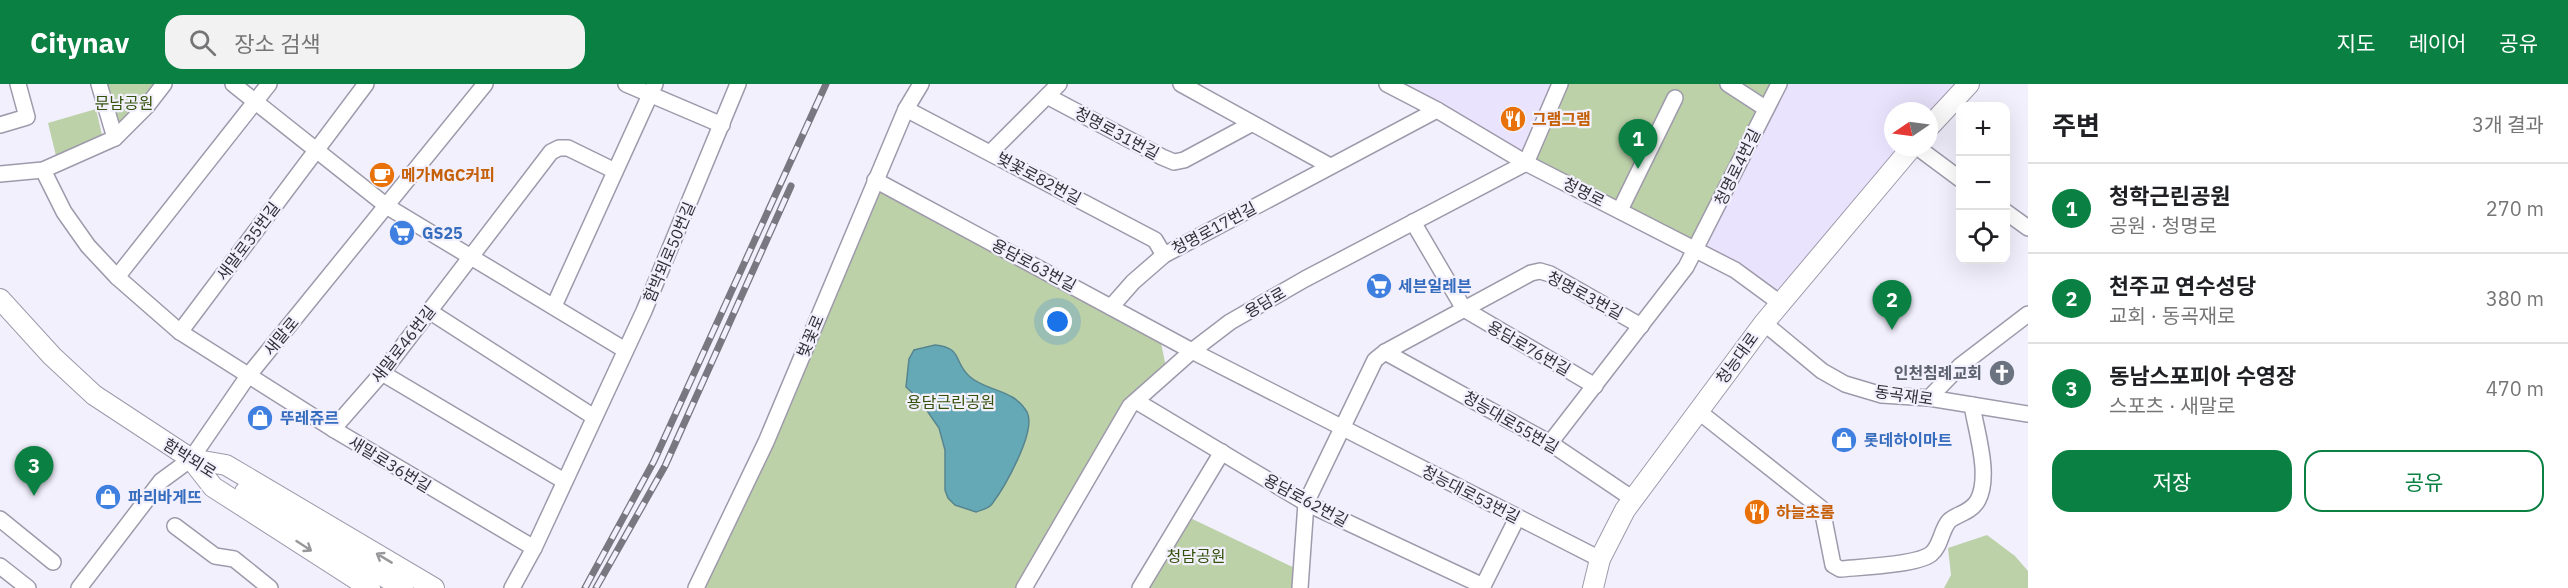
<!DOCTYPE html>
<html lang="ko">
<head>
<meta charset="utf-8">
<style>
  :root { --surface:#fff; --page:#f2f2f2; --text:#202124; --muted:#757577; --line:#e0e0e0; --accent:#0b8043 }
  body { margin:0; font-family:"IBM Plex Sans","Noto Sans KR",sans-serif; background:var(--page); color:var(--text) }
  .controls { position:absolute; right:18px; top:18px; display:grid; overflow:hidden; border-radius:12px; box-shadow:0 6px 24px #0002 }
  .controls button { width:54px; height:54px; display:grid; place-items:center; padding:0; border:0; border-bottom:2px solid var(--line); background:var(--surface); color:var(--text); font:30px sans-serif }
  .compass { position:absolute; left:1884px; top:18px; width:54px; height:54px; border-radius:50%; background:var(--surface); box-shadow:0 6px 24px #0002; rotate:257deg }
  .you { position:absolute; left:1058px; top:238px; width:21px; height:21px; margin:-15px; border:4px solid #fff; border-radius:50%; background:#1a73e8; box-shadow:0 0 0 9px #1a73e833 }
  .badge { display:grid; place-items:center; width:39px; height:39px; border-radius:50%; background:var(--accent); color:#fff; font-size:20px; font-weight:700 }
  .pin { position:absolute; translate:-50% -50px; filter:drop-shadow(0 2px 3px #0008) }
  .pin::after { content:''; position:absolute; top:32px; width:21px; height:18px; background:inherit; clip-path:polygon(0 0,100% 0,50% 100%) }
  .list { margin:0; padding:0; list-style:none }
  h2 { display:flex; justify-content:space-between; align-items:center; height:78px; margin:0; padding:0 24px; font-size:26px }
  h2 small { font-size:20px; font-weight:400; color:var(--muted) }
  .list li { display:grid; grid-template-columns:39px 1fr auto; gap:18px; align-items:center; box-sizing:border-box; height:90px; padding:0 24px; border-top:2px solid var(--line) }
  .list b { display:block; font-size:22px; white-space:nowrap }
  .list p { margin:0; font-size:20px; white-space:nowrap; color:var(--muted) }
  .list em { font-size:20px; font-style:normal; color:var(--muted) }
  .actions { display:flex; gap:12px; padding:18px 24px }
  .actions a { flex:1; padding:14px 0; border:2px solid var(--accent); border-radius:18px; text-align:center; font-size:21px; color:var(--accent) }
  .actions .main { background:var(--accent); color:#fff }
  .icon { flex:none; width:33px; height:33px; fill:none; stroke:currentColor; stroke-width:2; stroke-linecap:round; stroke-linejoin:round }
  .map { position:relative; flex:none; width:2028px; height:504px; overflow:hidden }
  header { display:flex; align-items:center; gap:36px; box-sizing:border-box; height:84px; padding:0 30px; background:var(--accent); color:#fff }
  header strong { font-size:28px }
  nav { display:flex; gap:33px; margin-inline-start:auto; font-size:21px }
  .search { width:420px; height:54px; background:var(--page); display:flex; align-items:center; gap:15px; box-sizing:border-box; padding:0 21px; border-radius:18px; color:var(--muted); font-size:22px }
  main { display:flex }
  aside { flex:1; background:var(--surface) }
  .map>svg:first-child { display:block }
</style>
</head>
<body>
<header>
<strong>Citynav</strong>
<div class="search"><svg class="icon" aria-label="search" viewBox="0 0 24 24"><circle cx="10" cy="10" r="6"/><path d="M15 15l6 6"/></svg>장소 검색</div>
<nav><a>지도</a><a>레이어</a><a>공유</a></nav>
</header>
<main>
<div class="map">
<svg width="2028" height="504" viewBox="0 0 2028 504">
  <rect width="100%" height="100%" fill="#f3f0fe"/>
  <polygon fill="#eae3fd" points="1378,0 1981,0 1929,57 1929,27 1893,27 1893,63 1923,63 1780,219"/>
  <g fill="#bcd1a8">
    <polygon points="99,0 164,0 115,54"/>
    <polygon points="1566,0 1781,0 1696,166 1526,79"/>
    <polygon points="96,25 102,51 97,56 56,72 48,39"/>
    <polygon points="875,96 1159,249 1167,288 1136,317 1024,504 696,504"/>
    <polygon points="1184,431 1301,487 1300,504 1140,504"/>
    <polygon points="1987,451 2015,472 2028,487 2028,504 1944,504 1951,491 1948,464"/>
  </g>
  <path fill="#66a9b6" stroke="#568590" stroke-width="1.5" d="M935,261C963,264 953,277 969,292C986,308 1013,304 1027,328C1037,347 1004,404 992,420C988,425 981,426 976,428L955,421L948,414L945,406V366L939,344L919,315L906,303L909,275L914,266Z"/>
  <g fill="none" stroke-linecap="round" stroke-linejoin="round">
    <g stroke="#9e9aab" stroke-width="18">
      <g id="minor">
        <polyline points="99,0 115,54"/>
        <polyline points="233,0 388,123 625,266"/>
        <polyline points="626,0 722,41"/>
        <polyline points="1181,0 1330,82"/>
        <polyline points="1387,0 1437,26 1526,79 1735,186 1780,219"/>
        <polyline points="1728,0 1765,24"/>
        <polyline points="1047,12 1162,73 1174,78 1184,76 1251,40"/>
        <polyline points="906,25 1155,156 1164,171"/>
        <polyline points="0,41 27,33 18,0"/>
        <polyline points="1917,63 1960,95"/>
        <polyline points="991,68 1059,0"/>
        <polyline points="43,86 64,128 88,162 117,193 180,248 333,345 534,464"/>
        <polyline points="0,90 43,86 115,54 147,22 164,0"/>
        <polyline points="875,96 1192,267 1600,475"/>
        <polyline points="1620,126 1675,14"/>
        <polyline points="2006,128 2028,144"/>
        <polyline points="1413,138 1464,225 1595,302"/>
        <polyline points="117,193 269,0"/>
        <polyline points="554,222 655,0"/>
        <polyline points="1111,223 1133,198 1164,171 1437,26"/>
        <polyline points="429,227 594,333"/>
        <polyline points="1764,239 1822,287 1845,300 1882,311 1929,314 2028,330"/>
        <polyline points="180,248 366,0"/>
        <polyline points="1385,268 1550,359 1633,415"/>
        <polyline points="382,289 564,397"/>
        <polyline points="1929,314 1960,282 2028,230"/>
        <polyline points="1136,317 1306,419 1483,502"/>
        <path d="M1698,327L1822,425L1833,481L1840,485C1861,483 1917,481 1931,470C1941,462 1941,446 1949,437C1956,430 1971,429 1978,416C1991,391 1976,347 1972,321"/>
        <polyline points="333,345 382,289 551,68 559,64 568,64 615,87"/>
        <polyline points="1550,359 1686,183 1779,0"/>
        <polyline points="0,435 53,478"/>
        <polyline points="175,442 215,472 234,475 270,504"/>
        <polyline points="0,482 28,504"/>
        <polyline points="79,504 161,397 191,375 248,292 485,0"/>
        <polyline points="512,504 534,464 644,227 738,0"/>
        <polyline points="696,504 766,358 906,25 921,0"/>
        <polyline points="1024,504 1130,322 1192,267 1230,238 1305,195 1526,79 1560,0"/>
        <polyline points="1140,504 1222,368"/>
        <polyline points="1300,504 1306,419 1375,276 1385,268 1531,189 1540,187 1550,190 1641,242"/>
        <polyline points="1482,504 1517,434"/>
      </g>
    </g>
    <g stroke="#9e9aab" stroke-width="22">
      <g id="major">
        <polyline points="1929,43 1969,0"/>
        <polyline points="0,215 52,272 94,311 202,382"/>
        <polyline points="245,408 403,504"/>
        <polyline points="370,504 213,403 191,375 226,381 434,504"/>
        <polyline points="1593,504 1600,475 1625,426 1764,239 1912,63"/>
      </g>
    </g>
    <use href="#minor" stroke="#fff" stroke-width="15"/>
    <use href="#major" stroke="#fff" stroke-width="20"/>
    <g stroke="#797780" stroke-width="7">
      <g id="rail">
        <polyline points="585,504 654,377 826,0"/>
        <polyline points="596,504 665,382 791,102"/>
      </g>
    </g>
    <use href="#rail" stroke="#f3f0fe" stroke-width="4.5" stroke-dasharray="14" stroke-linecap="butt"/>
  </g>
  <defs><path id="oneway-shaft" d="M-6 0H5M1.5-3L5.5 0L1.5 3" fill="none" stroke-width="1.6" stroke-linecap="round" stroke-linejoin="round" transform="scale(1.5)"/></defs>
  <g stroke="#98989b">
    <use href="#oneway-shaft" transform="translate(304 462) rotate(33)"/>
    <use href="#oneway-shaft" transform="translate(384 474) rotate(-149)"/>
  </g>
  <defs>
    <g id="restaurant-disc" transform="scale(1.35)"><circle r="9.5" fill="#e8710a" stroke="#f3f0fe"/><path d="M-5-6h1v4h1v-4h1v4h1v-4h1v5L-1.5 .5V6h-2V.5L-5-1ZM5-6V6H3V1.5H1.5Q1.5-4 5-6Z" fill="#fff"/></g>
    <g id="cafe-disc" transform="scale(1.35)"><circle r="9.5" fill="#e8710a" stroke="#f3f0fe"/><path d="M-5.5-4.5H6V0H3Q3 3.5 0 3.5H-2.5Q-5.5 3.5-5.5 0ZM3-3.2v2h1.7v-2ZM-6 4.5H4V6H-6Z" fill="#fff"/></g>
    <g id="supermarket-disc" transform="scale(1.35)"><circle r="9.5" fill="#3f7fe0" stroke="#f3f0fe"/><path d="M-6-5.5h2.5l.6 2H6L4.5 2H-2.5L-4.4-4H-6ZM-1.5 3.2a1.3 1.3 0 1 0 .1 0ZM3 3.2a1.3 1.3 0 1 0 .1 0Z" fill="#fff"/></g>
    <g id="church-disc" transform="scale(1.35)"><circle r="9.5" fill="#6b7280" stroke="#f3f0fe"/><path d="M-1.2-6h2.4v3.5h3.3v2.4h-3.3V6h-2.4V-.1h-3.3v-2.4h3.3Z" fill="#fff"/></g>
    <g id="shop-disc" transform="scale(1.35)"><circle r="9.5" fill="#3f7fe0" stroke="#f3f0fe"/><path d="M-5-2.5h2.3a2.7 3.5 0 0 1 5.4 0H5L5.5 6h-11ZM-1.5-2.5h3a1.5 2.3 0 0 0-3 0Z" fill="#fff"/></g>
  </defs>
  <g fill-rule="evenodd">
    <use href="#restaurant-disc" x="1513" y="35"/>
    <use href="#cafe-disc" x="382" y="91"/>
    <use href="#supermarket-disc" x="402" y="149"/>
    <use href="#supermarket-disc" x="1379" y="202"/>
    <use href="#church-disc" x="2002" y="289"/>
    <use href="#shop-disc" x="260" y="334"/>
    <use href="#shop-disc" x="1844" y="356"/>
    <use href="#shop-disc" x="108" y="413"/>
    <use href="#restaurant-disc" x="1757" y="428"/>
  </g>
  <g text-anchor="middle" stroke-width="4.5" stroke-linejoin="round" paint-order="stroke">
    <g font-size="16" fill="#35520b" stroke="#f3f0fe">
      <text x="124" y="25">문남공원</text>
      <text x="951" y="324">용담근린공원</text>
      <text x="1196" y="478">청담공원</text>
    </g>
    <g font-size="16" font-weight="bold" fill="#c56008" stroke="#f3f0fe" text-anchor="start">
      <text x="1532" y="41">그램그램</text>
      <text x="401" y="97">메가MGC커피</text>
      <text x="1776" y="434">하늘초롬</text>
    </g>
    <g font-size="16" fill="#323137" stroke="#f3f0fe">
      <text transform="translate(1117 49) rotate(28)" y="6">청명로31번길</text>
      <text transform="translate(1737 83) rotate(-64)" y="6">청명로4번길</text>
      <text transform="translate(1039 94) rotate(28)" y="6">벚꽃로82번길</text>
      <text transform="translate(1584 108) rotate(27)" y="6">청명로</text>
      <text transform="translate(1214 144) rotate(-28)" y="6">청명로17번길</text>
      <text transform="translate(248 157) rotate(-53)" y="6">새말로35번길</text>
      <text transform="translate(669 168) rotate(-67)" y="6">함박뫼로50번길</text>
      <text transform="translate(1034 181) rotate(28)" y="6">용담로63번길</text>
      <text transform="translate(1585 211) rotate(28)" y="6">청명로3번길</text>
      <text transform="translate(1265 218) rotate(-30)" y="6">용담로</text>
      <text transform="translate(281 252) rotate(-50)" y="6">새말로</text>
      <text transform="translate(810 252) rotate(-67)" y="6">벚꽃로</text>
      <text transform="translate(403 260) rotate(-52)" y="6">새말로46번길</text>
      <text transform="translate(1529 264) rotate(30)" y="6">용담로76번길</text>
      <text transform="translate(1737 274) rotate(-54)" y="6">청능대로</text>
      <text transform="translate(1904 311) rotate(8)" y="6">동곡재로</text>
      <text transform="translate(1511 338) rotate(30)" y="6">청능대로55번길</text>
      <text transform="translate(190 374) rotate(32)" y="6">함박뫼로</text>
      <text transform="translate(390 380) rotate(31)" y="6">새말로36번길</text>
      <text transform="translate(1471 410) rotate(27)" y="6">청능대로53번길</text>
      <text transform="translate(1306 416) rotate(28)" y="6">용담로62번길</text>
    </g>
    <g font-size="16" font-weight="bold" fill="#366cbe" stroke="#f3f0fe" text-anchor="start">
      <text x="422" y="155">GS25</text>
      <text x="1398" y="208">세븐일레븐</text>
      <text x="280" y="340">뚜레쥬르</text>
      <text x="1864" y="362">롯데하이마트</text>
      <text x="128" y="419">파리바게뜨</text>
    </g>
    <g font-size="16" font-weight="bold" fill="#5b616d" stroke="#f3f0fe" text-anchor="end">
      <text x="1982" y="295">인천침례교회</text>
    </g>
  </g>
</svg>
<div class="controls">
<button>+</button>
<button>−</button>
<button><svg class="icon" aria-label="locate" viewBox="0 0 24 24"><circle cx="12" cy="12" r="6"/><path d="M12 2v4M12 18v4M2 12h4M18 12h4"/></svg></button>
</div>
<svg class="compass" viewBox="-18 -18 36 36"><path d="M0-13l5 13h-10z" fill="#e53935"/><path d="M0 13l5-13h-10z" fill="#757577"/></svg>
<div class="you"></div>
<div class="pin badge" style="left:1638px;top:85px">1</div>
<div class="pin badge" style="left:1892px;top:246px">2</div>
<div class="pin badge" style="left:34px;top:412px">3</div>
</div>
<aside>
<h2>주변<small>3개 결과</small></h2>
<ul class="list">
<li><span class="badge">1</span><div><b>청학근린공원</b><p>공원 · 청명로</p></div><em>270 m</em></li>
<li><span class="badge">2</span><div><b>천주교 연수성당</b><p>교회 · 동곡재로</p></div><em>380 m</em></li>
<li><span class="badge">3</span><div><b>동남스포피아 수영장</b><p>스포츠 · 새말로</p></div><em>470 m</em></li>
</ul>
<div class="actions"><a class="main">저장</a><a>공유</a></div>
</aside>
</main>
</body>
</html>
